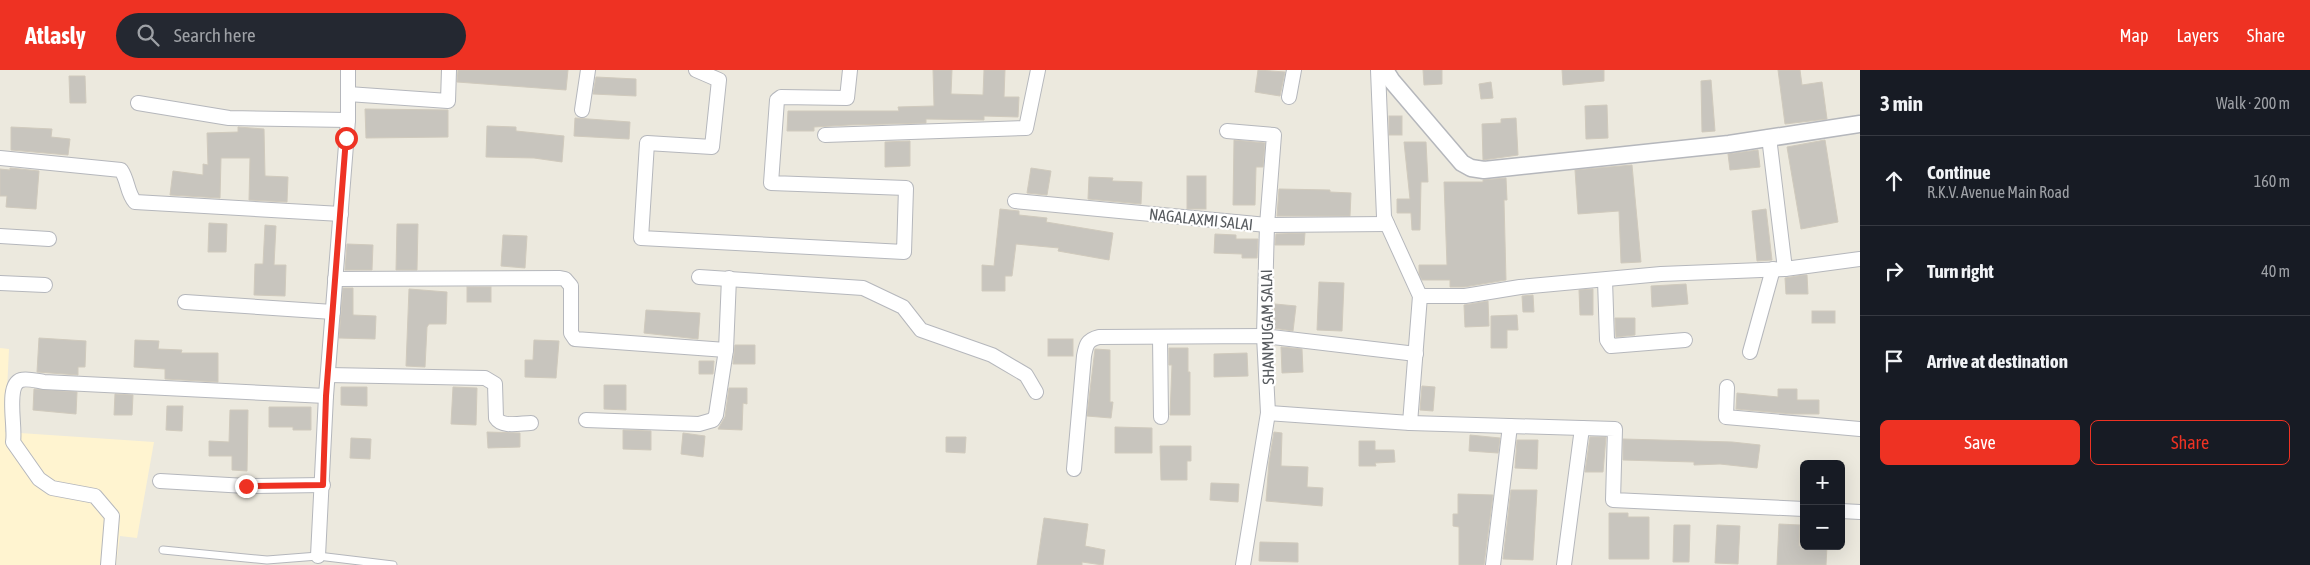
<!DOCTYPE html>
<html lang="en">
<head>
<meta charset="utf-8">
<style>
  :root { --surface:#171b24; --page:#242831; --text:#f1f3f6; --muted:#9ea1a6; --line:#363941; --accent:#ee3223 }
  body { margin:0; font-family:"Asap Condensed",sans-serif; background:var(--page); color:var(--text) }
  .controls { position:absolute; right:15px; bottom:15px; display:grid; overflow:hidden; border-radius:8px; box-shadow:0 5px 20px #0002 }
  .controls button { width:45px; height:45px; display:grid; place-items:center; padding:0; border:0; border-bottom:1px solid var(--line); background:var(--surface); color:var(--text); font:25px sans-serif }
  .stop { position:absolute; width:15px; height:15px; margin:-11px; border:4px solid #ee3223; border-radius:50%; background:#fff }
  .stop.end { background:#ee3223; border-color:#fff; box-shadow:0 1px 5px #0008 }
  .list { margin:0; padding:0; list-style:none }
  h2 { display:flex; justify-content:space-between; align-items:center; height:65px; margin:0; padding:0 20px; font-size:21px }
  h2 small { font-size:16px; font-weight:400; color:var(--muted) }
  .list li { display:grid; grid-template-columns:32px 1fr auto; gap:15px; align-items:center; box-sizing:border-box; height:90px; padding:0 20px; border-top:1px solid var(--line) }
  .list b { display:block; font-size:19px; white-space:nowrap }
  .list p { margin:0; font-size:16px; white-space:nowrap; color:var(--muted) }
  .list em { font-size:16px; font-style:normal; color:var(--muted) }
  .actions { display:flex; gap:10px; padding:15px 20px }
  .actions a { flex:1; padding:11px 0; border:1px solid var(--accent); border-radius:8px; text-align:center; font-size:18px; color:var(--accent) }
  .actions .main { background:var(--accent); color:#fff }
  .icon { flex:none; width:28px; height:28px; fill:none; stroke:currentColor; stroke-width:2; stroke-linecap:round; stroke-linejoin:round }
  .map { position:relative; flex:none; width:1860px; height:495px; overflow:hidden }
  header { display:flex; align-items:center; gap:30px; box-sizing:border-box; height:70px; padding:0 25px; background:var(--accent); color:#fff }
  header strong { font-size:24px }
  nav { display:flex; gap:28px; margin-inline-start:auto; font-size:18px }
  .search { width:350px; height:45px; background:var(--page); display:flex; align-items:center; gap:12px; box-sizing:border-box; padding:0 18px; border-radius:28px; color:var(--muted); font-size:19px }
  main { display:flex }
  aside { flex:1; background:var(--surface) }
  .map>svg:first-child { display:block }
</style>
</head>
<body>
<header>
<strong>Atlasly</strong>
<div class="search"><svg class="icon" aria-label="search" viewBox="0 0 24 24"><circle cx="10" cy="10" r="6"/><path d="M15 15l6 6"/></svg>Search here</div>
<nav><a>Map</a><a>Layers</a><a>Share</a></nav>
</header>
<main>
<div class="map">
<svg width="1860" height="495" viewBox="0 0 1860 495">
  <rect width="100%" height="100%" fill="#ece9de"/>
  <polygon fill="#fff4d0" points="0,278 9,279 5,362 154,372 137,468 120,466 116,495 0,495"/>
  <g fill="#c8c5be" stroke="#d0cabd">
    <polygon points="458,0 568,0 566,20 457,12"/>
    <polygon points="933,0 952,0 951,24 983,25 984,0 1005,0 1004,27 1019,27 1018,47 984,46 984,50 926,49 926,53 849,55 814,57 814,61 787,61 788,41 899,41 898,37 934,36"/>
    <polygon points="1258,0 1285,2 1280,26 1255,22"/>
    <polygon points="1423,0 1442,0 1442,14 1424,15"/>
    <polygon points="1562,0 1604,0 1604,11 1563,15"/>
    <polygon points="1778,0 1800,0 1802,15 1822,12 1827,49 1785,54"/>
    <polygon points="69,6 85,6 86,33 70,33"/>
    <polygon points="596,7 636,9 636,26 593,24"/>
    <polygon points="1711,10 1715,61 1702,62 1701,11"/>
    <polygon points="1491,12 1493,28 1481,29 1479,14"/>
    <polygon points="1607,35 1608,68 1586,69 1585,36"/>
    <polygon points="365,39 448,40 448,67 366,68"/>
    <rect x="1389" y="46" width="13" height="19"/>
    <polygon points="575,48 630,52 629,69 574,66"/>
    <polygon points="1516,48 1518,85 1483,90 1482,54 1501,53 1501,49"/>
    <polygon points="487,56 516,57 516,61 564,66 562,92 534,88 486,87"/>
    <polygon points="11,57 52,59 51,67 70,69 68,85 11,80"/>
    <polygon points="238,57 264,59 265,106 288,107 287,132 249,130 250,88 221,88 220,128 170,125 173,101 203,105 203,94 208,95 207,63 238,62"/>
    <polygon points="1234,70 1265,73 1263,97 1256,97 1255,135 1233,135"/>
    <polygon points="1825,70 1838,152 1801,159 1787,77"/>
    <polygon points="910,71 910,96 885,97 885,72"/>
    <polygon points="1404,72 1426,72 1428,112 1421,112 1420,160 1412,160 1411,143 1397,143 1397,129 1410,129"/>
    <polygon points="1758,80 1760,97 1730,100 1728,84"/>
    <polygon points="1632,95 1641,192 1621,193 1619,141 1578,144 1575,100"/>
    <polygon points="10,98 39,101 36,139 6,137 7,126 0,126 0,99 10,100"/>
    <polygon points="1031,98 1051,101 1047,125 1027,123"/>
    <rect x="1187" y="106" width="19" height="33"/>
    <polygon points="1089,107 1113,108 1112,111 1142,112 1141,134 1088,129"/>
    <polygon points="1506,108 1507,130 1504,130 1506,210 1464,217 1450,217 1450,210 1422,210 1419,204 1419,195 1447,195 1444,112 1483,112 1483,110"/>
    <polygon points="1279,119 1330,120 1330,122 1351,123 1350,146 1277,146"/>
    <polygon points="1000,139 1019,141 1019,145 1047,148 1046,152 1113,163 1109,190 1058,181 1059,178 1016,174 1012,206 1005,206 1005,221 982,221 982,195 994,196"/>
    <polygon points="1766,139 1772,190 1757,191 1752,141"/>
    <polygon points="209,153 227,154 226,182 208,182"/>
    <polygon points="397,154 418,154 417,200 396,200"/>
    <polygon points="265,155 276,156 274,195 286,195 285,226 254,225 255,194 263,194"/>
    <polygon points="1305,163 1304,175 1275,175 1276,164"/>
    <polygon points="1215,164 1236,165 1236,169 1258,169 1257,188 1242,188 1242,184 1214,183"/>
    <polygon points="503,165 527,166 525,198 501,196"/>
    <polygon points="347,174 373,175 372,200 345,200"/>
    <polygon points="1803,205 1807,205 1808,224 1786,224 1785,208"/>
    <polygon points="1319,212 1344,213 1342,261 1317,260"/>
    <polygon points="1686,214 1688,234 1652,237 1651,216"/>
    <rect x="467" y="217" width="24" height="15"/>
    <polygon points="343,218 353,218 353,245 376,246 375,269 339,268"/>
    <polygon points="409,219 447,222 446,254 429,254 427,257 425,297 406,296"/>
    <polygon points="1593,219 1593,245 1580,245 1579,220"/>
    <polygon points="1533,225 1534,242 1523,242 1522,226"/>
    <polygon points="1488,231 1489,256 1465,257 1464,235"/>
    <polygon points="1275,234 1296,236 1293,261 1273,258"/>
    <polygon points="646,240 700,243 698,269 644,263"/>
    <rect x="1812" y="241" width="23" height="12"/>
    <polygon points="1517,245 1518,260 1507,260 1507,278 1491,278 1491,246"/>
    <polygon points="1615,248 1635,248 1635,265 1616,267"/>
    <polygon points="39,268 86,271 85,297 78,297 78,305 37,302"/>
    <rect x="1048" y="269" width="25" height="17"/>
    <polygon points="135,270 159,271 158,279 182,280 181,283 218,283 218,312 165,309 165,299 134,297"/>
    <polygon points="534,270 559,271 556,308 525,307 525,290 533,290"/>
    <polygon points="735,275 755,275 755,294 733,294"/>
    <polygon points="1281,277 1302,279 1303,302 1282,303"/>
    <polygon points="1169,278 1188,278 1188,302 1190,302 1190,345 1170,345 1172,295 1169,295"/>
    <polygon points="1095,279 1110,280 1110,332 1113,332 1111,348 1087,346"/>
    <polygon points="1247,283 1248,306 1214,307 1214,284"/>
    <polygon points="699,291 714,291 713,304 699,304"/>
    <polygon points="604,315 626,315 626,340 604,339"/>
    <polygon points="1422,316 1435,317 1433,341 1420,340"/>
    <polygon points="341,317 367,317 367,336 341,335"/>
    <polygon points="453,317 477,318 476,355 451,354"/>
    <polygon points="729,318 747,318 747,334 743,333 742,360 718,359 725,347"/>
    <polygon points="34,319 77,322 76,344 33,340"/>
    <polygon points="1778,319 1797,319 1797,330 1819,330 1819,344 1792,344 1736,339 1737,323 1778,327"/>
    <polygon points="115,324 133,325 132,345 114,345"/>
    <polygon points="167,336 183,336 182,361 166,360"/>
    <polygon points="269,337 311,337 311,360 293,360 293,357 269,357"/>
    <polygon points="230,340 248,340 247,401 232,400 232,386 209,386 209,371 229,372"/>
    <polygon points="1115,357 1152,358 1152,383 1115,383"/>
    <polygon points="623,360 651,361 651,380 623,379"/>
    <polygon points="487,362 520,363 520,377 488,378"/>
    <polygon points="1274,362 1282,363 1281,396 1308,397 1307,417 1323,418 1322,436 1266,431 1269,392"/>
    <polygon points="683,363 705,366 703,387 681,384"/>
    <polygon points="1470,365 1500,368 1498,383 1469,381"/>
    <polygon points="946,367 966,367 965,383 946,382"/>
    <polygon points="1590,367 1606,367 1603,402 1585,402"/>
    <polygon points="351,368 371,369 370,389 350,388"/>
    <polygon points="1623,369 1732,372 1760,375 1757,398 1720,394 1694,395 1694,392 1623,390"/>
    <polygon points="1517,370 1538,370 1537,399 1515,398"/>
    <polygon points="1359,371 1375,371 1375,380 1394,380 1395,392 1375,393 1376,396 1359,396"/>
    <polygon points="1160,376 1191,376 1191,391 1187,391 1187,410 1161,410"/>
    <polygon points="1211,413 1239,414 1238,432 1210,430"/>
    <polygon points="1511,420 1537,420 1533,490 1503,489"/>
    <polygon points="1458,424 1493,425 1484,495 1459,495 1459,457 1453,456 1453,444 1458,444"/>
    <polygon points="1609,443 1628,443 1628,447 1649,447 1649,489 1609,489"/>
    <polygon points="1044,448 1088,454 1085,476 1105,480 1103,495 1082,492 1082,495 1037,495"/>
    <polygon points="1779,454 1800,455 1799,476 1827,476 1826,495 1777,495"/>
    <polygon points="1674,455 1690,455 1689,492 1673,492"/>
    <polygon points="1717,455 1740,456 1738,494 1715,493"/>
    <polygon points="1260,472 1298,473 1298,492 1259,491"/>
  </g>
  <g fill="none" stroke-linecap="round" stroke-linejoin="round">
    <g stroke="#b5b7bc" stroke-width="9">
      <polyline id="service" points="163,480 267,490 318,486 393,495"/>
    </g>
    <g stroke="#b5b7bc" stroke-width="16">
      <g id="minor">
        <polyline points="696,0 719,10 712,77 647,73 641,168 904,182 906,118 771,113 777,30 781,27 847,28 850,0"/>
        <polyline points="1378,0 1384,147 1420,226 1410,353"/>
        <polyline points="348,24 448,31 449,0"/>
        <polyline points="1289,27 1294,0"/>
        <polyline points="138,33 229,48 348,50"/>
        <polyline points="582,40 588,0"/>
        <polyline points="1227,61 1274,65 1267,155 1264,266 1268,343 1243,495"/>
        <polyline points="825,65 1026,58 1038,0"/>
        <polyline points="1769,67 1785,199"/>
        <path d="M0,88L121,100C128,110 127,123 135,132L341,144"/>
        <polyline points="1015,131 1267,155 1387,154"/>
        <polyline points="0,166 49,169"/>
        <polyline points="699,207 863,218 903,237 921,260 992,285 1026,305 1036,322"/>
        <polyline points="335,209 560,208 565,209 571,216 571,263 575,269 726,280"/>
        <polyline points="1605,210 1607,270 1611,276 1685,270"/>
        <polyline points="0,213 45,215"/>
        <polyline points="1420,226 1465,226 1520,217 1661,204 1785,199 1860,189"/>
        <polyline points="185,232 333,242"/>
        <polyline points="1160,267 1161,347"/>
        <polyline points="1750,282 1773,199"/>
        <path d="M328,305L485,308L495,314L496,348C502,358 521,353 531,353"/>
        <polyline points="1727,317 1726,347 1860,359"/>
        <polyline points="1268,343 1410,353 1615,359 1613,430 1804,439"/>
        <polyline points="586,350 699,354 713,350 716,345 726,280 729,208"/>
        <path d="M1074,399L1084,286C1086,275 1087,270 1099,267L1264,266L1416,284"/>
        <polyline points="160,411 246,416 323,415"/>
        <polyline points="1841,441 1860,442"/>
        <polyline points="318,486 326,326 348,50 348,0"/>
        <path d="M108,495L112,446L95,426L52,418L39,409L13,372C16,358 5,315 21,310C27,308 37,311 44,312L326,326"/>
        <polyline points="1493,495 1510,356"/>
        <polyline points="1564,495 1582,358"/>
      </g>
    </g>
    <g stroke="#b5b7bc" stroke-width="19">
      <polyline id="tertiary" points="1385,0 1392,11 1462,93 1471,98 1484,100 1729,74 1860,54"/>
    </g>
    <use href="#service" stroke="#fff" stroke-width="7"/>
    <use href="#minor" stroke="#fff" stroke-width="14"/>
    <use href="#tertiary" stroke="#fff" stroke-width="16"/>
  </g>
  <g fill="none" stroke-linecap="round" stroke-linejoin="round">
    <polyline stroke="#ee3223" stroke-width="6" points="246,416 323,415 326,326 346,68"/>
  </g>
  <g text-anchor="middle" stroke-width="4.5" stroke-linejoin="round" paint-order="stroke">
    <g font-size="16" fill="#585c60" stroke="#fff">
      <text transform="translate(1201 149) rotate(6)" y="6">NAGALAXMI SALAI</text>
      <text transform="translate(1267 257) rotate(-91)" y="6">SHANMUGAM SALAI</text>
    </g>
  </g>
</svg>
<div class="controls">
<button>+</button>
<button>−</button>
</div>
<div class="stop" style="left:346px;top:68px"></div>
<div class="stop end" style="left:246px;top:416px"></div>
</div>
<aside>
<h2>3 min<small>Walk · 200 m</small></h2>
<ul class="list">
<li><svg class="icon" aria-label="ahead" viewBox="0 0 24 24"><path d="M12 20V5M6 11l6-6 6 6"/></svg><div><b>Continue</b><p>R.K.V. Avenue Main Road</p></div><em>160 m</em></li>
<li><svg class="icon" aria-label="right" viewBox="0 0 24 24"><path d="M7 20v-9h11M14 6l5 5-5 5"/></svg><div><b>Turn right</b></div><em>40 m</em></li>
<li><svg class="icon" aria-label="arrive" viewBox="0 0 24 24"><path d="M6 21V4h12l-3 4 3 4H6"/></svg><div><b>Arrive at destination</b></div></li>
</ul>
<div class="actions"><a class="main">Save</a><a>Share</a></div>
</aside>
</main>
</body>
</html>
